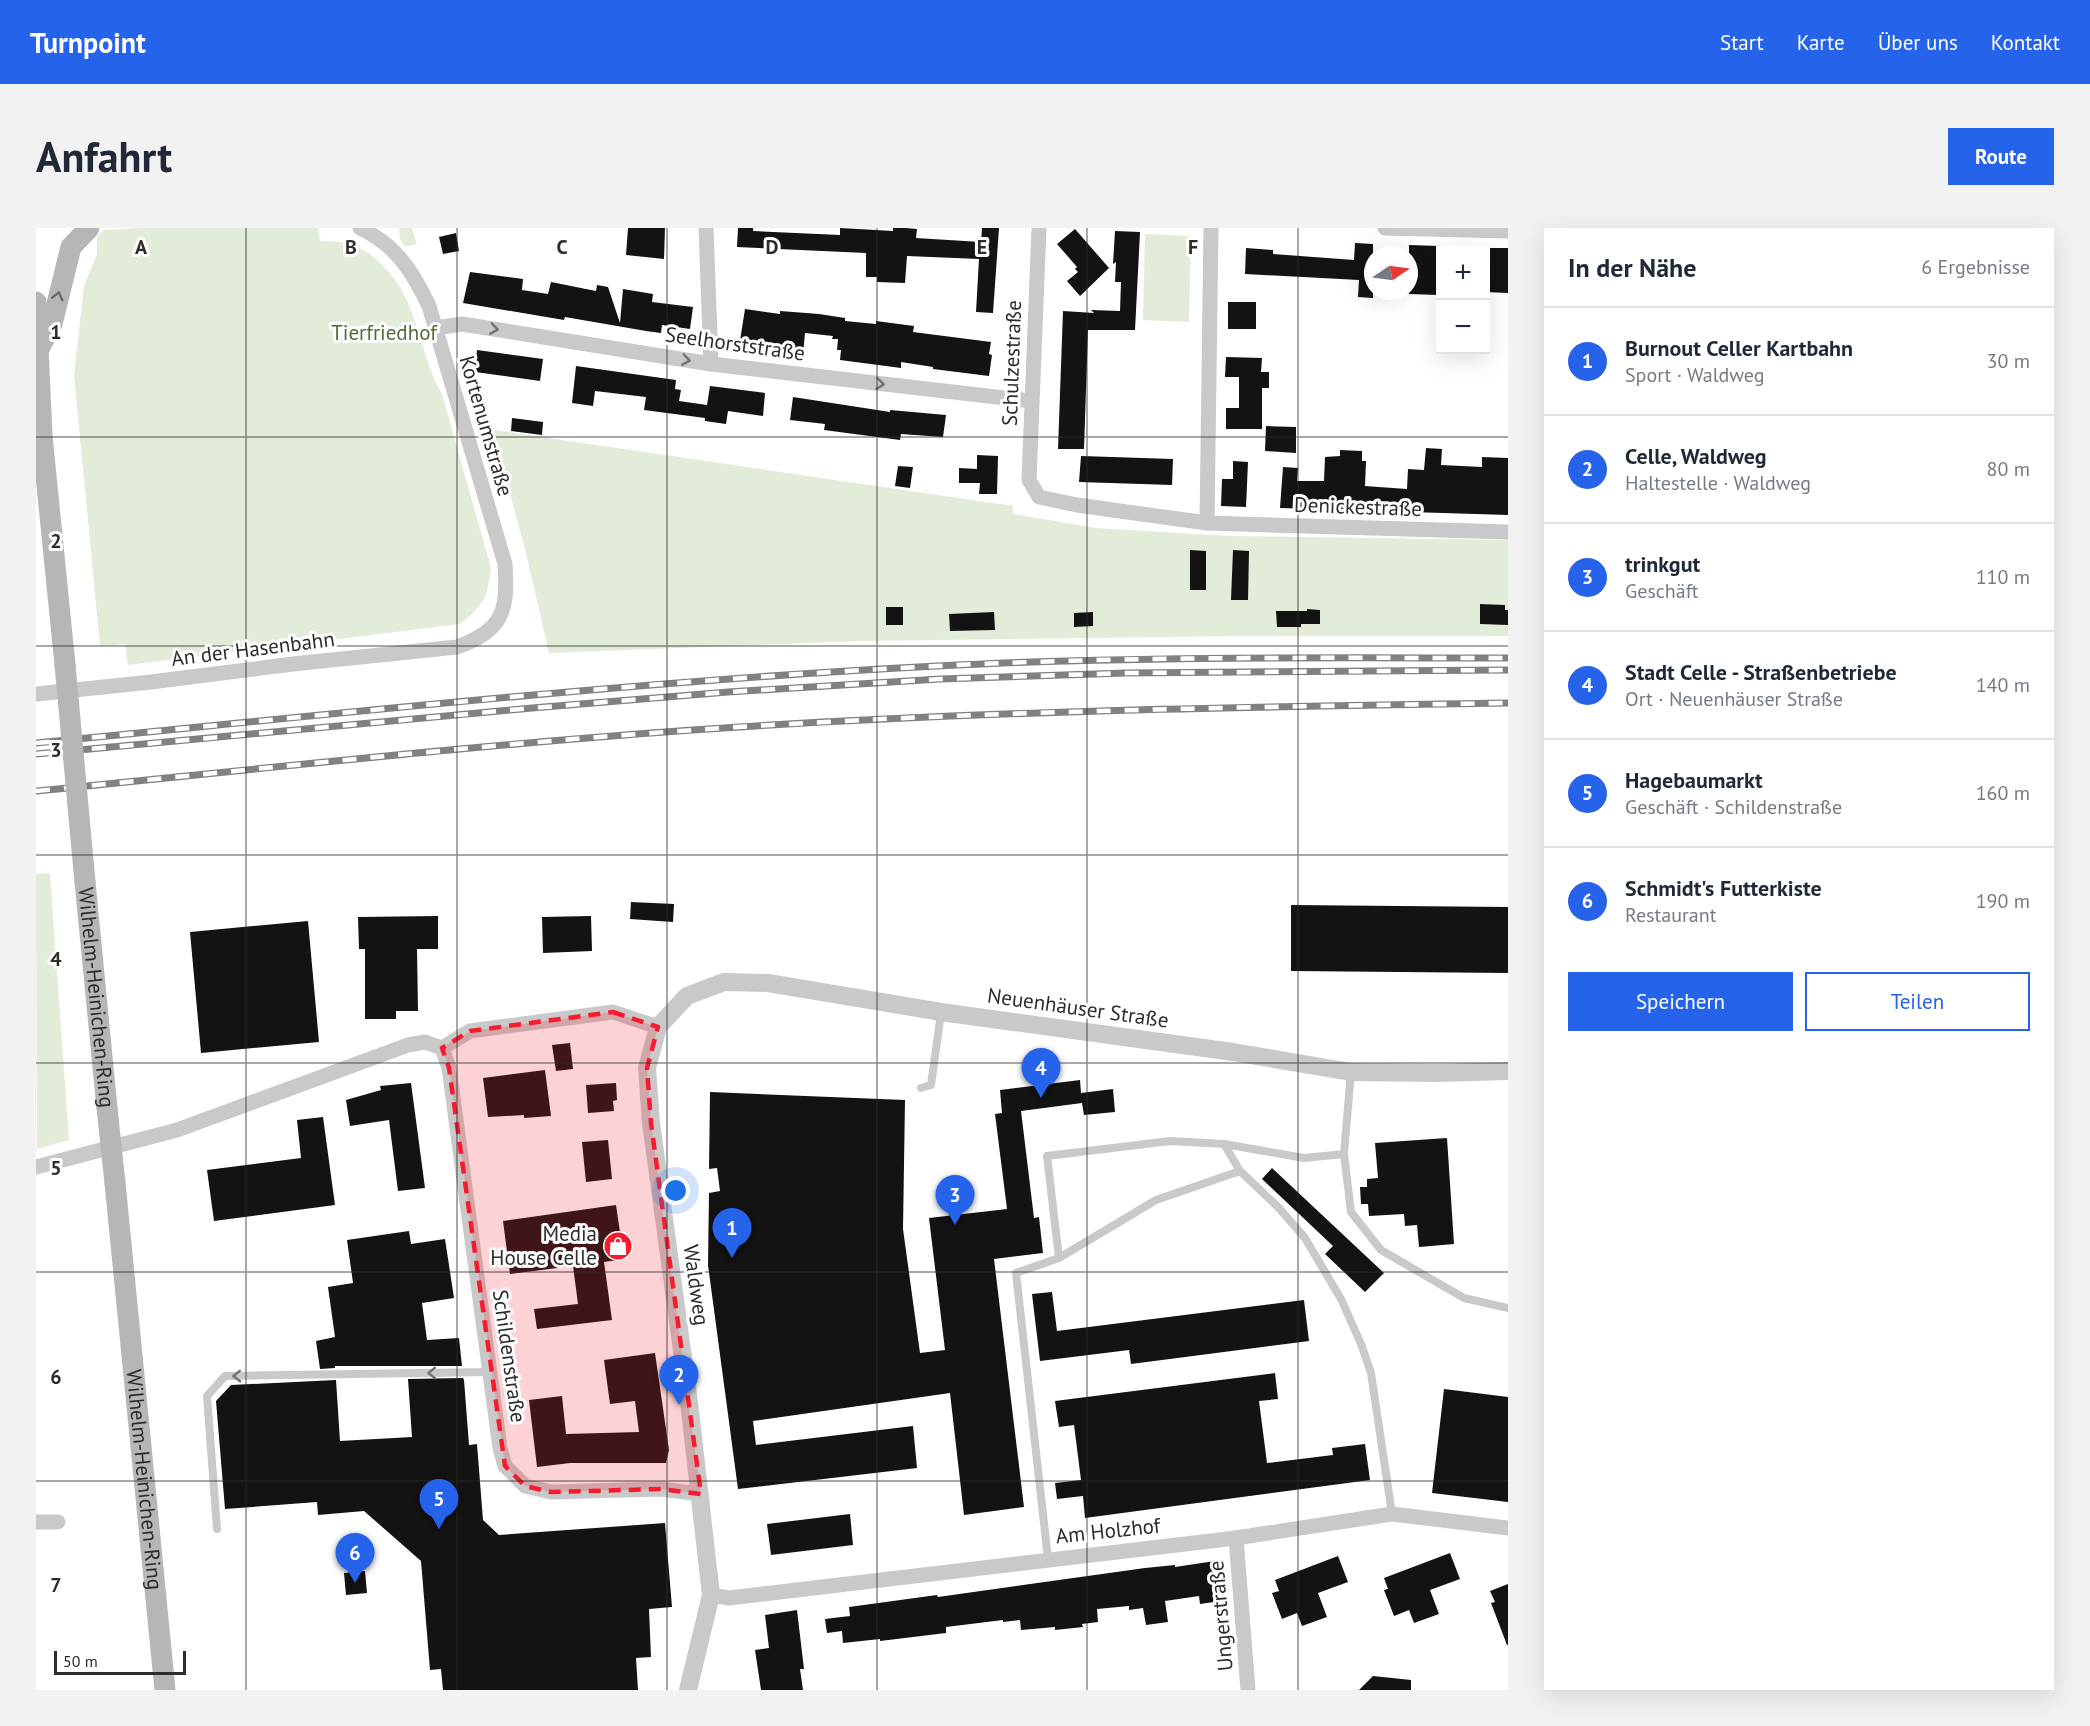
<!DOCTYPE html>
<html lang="de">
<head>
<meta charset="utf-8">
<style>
  :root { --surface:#fff; --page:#f2f2f3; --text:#1f2937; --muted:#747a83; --line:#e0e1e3; --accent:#2563eb }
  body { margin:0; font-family:"PT Sans",sans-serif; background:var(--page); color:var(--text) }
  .controls { position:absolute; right:18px; top:18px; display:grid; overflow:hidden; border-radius:0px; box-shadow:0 6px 24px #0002 }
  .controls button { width:54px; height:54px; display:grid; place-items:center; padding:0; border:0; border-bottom:2px solid var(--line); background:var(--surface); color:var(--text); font:30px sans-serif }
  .compass { position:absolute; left:1328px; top:18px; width:54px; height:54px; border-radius:50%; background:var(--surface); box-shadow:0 6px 24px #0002; rotate:77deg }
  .scale { position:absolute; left:18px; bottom:15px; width:132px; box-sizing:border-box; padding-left:6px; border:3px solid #2c2c2c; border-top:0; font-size:16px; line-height:21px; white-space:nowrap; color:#2c2c2c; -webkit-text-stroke:4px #fff; paint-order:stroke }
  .you { position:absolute; left:640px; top:963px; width:21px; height:21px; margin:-15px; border:4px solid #fff; border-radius:50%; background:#1a73e8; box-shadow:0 0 0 9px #1a73e833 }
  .badge { display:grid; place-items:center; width:39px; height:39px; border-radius:50%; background:var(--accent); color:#fff; font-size:20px; font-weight:700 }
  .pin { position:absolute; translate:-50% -50px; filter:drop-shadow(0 2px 3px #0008) }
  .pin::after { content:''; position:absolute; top:32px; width:21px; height:18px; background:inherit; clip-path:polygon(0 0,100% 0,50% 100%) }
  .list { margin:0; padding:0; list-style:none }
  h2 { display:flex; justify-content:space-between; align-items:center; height:78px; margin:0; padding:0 24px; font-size:26px }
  h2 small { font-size:20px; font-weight:400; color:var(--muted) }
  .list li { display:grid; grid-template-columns:39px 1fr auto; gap:18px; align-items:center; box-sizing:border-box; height:108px; padding:0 24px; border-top:2px solid var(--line) }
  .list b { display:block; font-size:22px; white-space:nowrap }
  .list p { margin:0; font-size:20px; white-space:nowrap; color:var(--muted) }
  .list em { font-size:20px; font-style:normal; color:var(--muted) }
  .actions { display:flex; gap:12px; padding:18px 24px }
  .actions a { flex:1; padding:14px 0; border:2px solid var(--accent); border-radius:0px; text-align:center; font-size:21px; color:var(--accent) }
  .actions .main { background:var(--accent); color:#fff }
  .map { position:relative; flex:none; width:1472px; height:1462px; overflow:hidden; border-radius:0px }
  header { display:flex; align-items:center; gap:36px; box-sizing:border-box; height:84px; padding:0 30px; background:var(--accent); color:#fff }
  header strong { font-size:28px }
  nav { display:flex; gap:33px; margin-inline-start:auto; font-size:21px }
  .intro { display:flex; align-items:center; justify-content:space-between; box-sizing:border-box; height:144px; padding:0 36px }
  h1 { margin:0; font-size:42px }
  .button { padding:15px 27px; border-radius:0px; background:var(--accent); color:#fff; font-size:21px; font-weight:700 }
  main { display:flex; gap:36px; padding:0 36px }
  aside { flex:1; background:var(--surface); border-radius:0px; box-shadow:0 6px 24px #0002 }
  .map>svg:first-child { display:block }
</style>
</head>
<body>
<header>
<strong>Turnpoint</strong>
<nav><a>Start</a><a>Karte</a><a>Über uns</a><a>Kontakt</a></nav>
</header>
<div class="intro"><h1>Anfahrt</h1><a class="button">Route</a></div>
<main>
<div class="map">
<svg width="1472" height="1462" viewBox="0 0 1472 1462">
  <rect width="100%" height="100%" fill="#fff"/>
  <g fill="#e3ecd8">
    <path d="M104,0H282L284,13C311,13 326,17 346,37C383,72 382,124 406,166L455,340C451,371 448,377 424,396L92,437L89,416L64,418L38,147L48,58L61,26V9L68,2Z"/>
    <polygon points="363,0 376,0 381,16 369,19 364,11"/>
    <polygon points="1109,6 1155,8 1153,94 1107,92"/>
    <polygon points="445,200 977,278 977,286 1060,300 1194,308 1472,312 1472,408 1209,408 822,413 513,425 489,321 463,225 446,218"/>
    <polygon points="14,645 33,912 1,921 0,646"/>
  </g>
  <g fill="#131313">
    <polygon points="592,0 629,0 628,31 590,27"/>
    <polygon points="702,0 717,0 717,3 804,7 804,0 857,3 857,0 870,0 881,1 880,10 945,14 946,0 963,0 957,85 940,84 943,31 871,28 869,55 841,54 841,49 830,49 830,25 701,19"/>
    <polygon points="1039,1 1073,40 1044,68 1031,53 1042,44 1039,41 1041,39 1021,16"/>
    <polygon points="1079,3 1104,4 1099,102 1052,102 1048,221 1022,221 1027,83 1058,85 1055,82 1084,83 1085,54 1079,54 1080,34 1077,36"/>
    <polygon points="420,5 423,23 407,26 403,9"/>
    <polygon points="1319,15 1337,16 1337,70 1322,69 1323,52 1209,46 1210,20 1237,22 1237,26 1318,32"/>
    <polygon points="1373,17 1404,18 1402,67 1373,66"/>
    <polygon points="1449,20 1472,20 1472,65 1449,64"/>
    <polygon points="434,44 487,51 486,62 512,66 515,54 560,63 561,57 572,59 584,95 587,61 617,66 616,74 657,79 654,101 626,97 625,105 610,103 529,89 528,92 427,75"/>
    <rect x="1192" y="74" width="28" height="27"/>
    <polygon points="709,81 744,86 744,83 783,86 809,90 809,93 840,96 840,93 878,98 877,104 955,114 953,126 956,127 953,148 897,141 897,139 865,134 865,140 804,132 805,122 801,122 802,111 796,111 797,108 769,105 767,127 703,119"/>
    <polygon points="441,122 507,131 504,153 439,144"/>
    <polygon points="1190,129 1226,130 1225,144 1233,144 1233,160 1226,160 1226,201 1190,201 1190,180 1203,180 1203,149 1189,149"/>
    <polygon points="540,138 640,152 639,161 645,162 643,173 671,177 674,158 729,165 727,188 692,183 690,196 669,193 669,190 608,182 610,169 559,163 557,178 536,175"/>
    <polygon points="757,169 854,184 854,182 910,187 907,209 865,206 864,212 788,202 789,196 754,192"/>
    <polygon points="476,190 507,194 506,207 475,203"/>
    <polygon points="1230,198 1260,199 1260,225 1229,223"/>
    <polygon points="1390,220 1406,221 1405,237 1446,239 1446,229 1472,230 1472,287 1244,280 1247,239 1262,240 1261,253 1288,253 1289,229 1304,228 1304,222 1326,223 1326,233 1330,233 1329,258 1371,261 1372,241 1388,242"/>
    <polygon points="941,227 962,228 961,266 943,266 944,255 923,255 923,240 941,241"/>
    <polygon points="1045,228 1137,231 1136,257 1043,254"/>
    <polygon points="1197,233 1212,234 1210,279 1185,278 1186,251 1197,251"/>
    <polygon points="862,238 877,239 874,260 859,258"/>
    <polygon points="1154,322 1170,323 1170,362 1154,362"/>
    <polygon points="1197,322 1213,323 1212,372 1195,372"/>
    <polygon points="1444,376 1469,377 1469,382 1472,382 1472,397 1444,396"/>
    <rect x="850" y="379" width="17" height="18"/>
    <polygon points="1271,381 1284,382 1284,396 1265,396 1265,399 1241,399 1240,383 1271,383"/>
    <polygon points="958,384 959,402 914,403 913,386"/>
    <polygon points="1057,384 1057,398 1038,399 1038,385"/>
    <polygon points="595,674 638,676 637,694 594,691"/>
    <polygon points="1255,677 1472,679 1472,745 1255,743"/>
    <polygon points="402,688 402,721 381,721 382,783 360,783 360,791 329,791 329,721 323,721 322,689"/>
    <polygon points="555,688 556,723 507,725 506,689"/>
    <polygon points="272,693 283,814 165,825 154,704"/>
    <polygon points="534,815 537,841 520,843 516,817"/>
    <polygon points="509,842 515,888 488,890 488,887 452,889 447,850"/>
    <polygon points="1044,852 1045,865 1077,861 1079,884 1048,887 1046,875 985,883 998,990 1003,989 1007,1025 958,1031 988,1279 928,1287 914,1165 717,1193 720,1217 877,1198 881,1240 702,1261 672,1037 673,965 684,963 681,940 673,941 674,864 869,872 867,1001 884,1125 909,1122 893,990 971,981 959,886 966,885 964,862"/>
    <polygon points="375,855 389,960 362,963 353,892 314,898 310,872 345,862 344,858"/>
    <polygon points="580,855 581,872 577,873 578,883 552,885 550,857"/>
    <polygon points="287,889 299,977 178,993 171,942 265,930 261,892"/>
    <polygon points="1411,910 1418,1016 1383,1019 1381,997 1369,998 1368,986 1333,988 1332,976 1325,976 1324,959 1331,959 1331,951 1342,950 1339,915"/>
    <polygon points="572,912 576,951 550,954 546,914"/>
    <polygon points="1236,940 1348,1045 1329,1064 1289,1026 1297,1018 1226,951"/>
    <polygon points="580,977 588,1031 568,1034 576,1092 501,1101 498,1081 542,1076 537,1038 474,1046 467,993"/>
    <polygon points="373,1003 375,1016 409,1011 418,1070 386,1075 391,1112 423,1110 426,1138 299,1138 299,1140 284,1141 280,1113 299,1109 292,1059 317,1055 311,1012"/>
    <polygon points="1016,1064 1021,1103 1268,1072 1273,1113 1095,1136 1093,1122 1004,1133 996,1066"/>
    <polygon points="619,1125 633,1222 630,1235 534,1235 501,1239 493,1172 526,1168 530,1206 603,1204 599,1173 574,1176 568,1132"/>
    <polygon points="1239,1145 1242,1171 1223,1173 1231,1235 1297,1227 1296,1220 1329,1216 1334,1252 1049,1290 1047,1268 1021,1271 1019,1255 1045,1252 1038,1197 1023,1199 1019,1173"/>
    <polygon points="427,1150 428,1152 433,1217 441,1216 447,1292 463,1307 629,1295 636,1379 613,1381 615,1429 600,1430 602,1462 407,1462 405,1441 394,1442 385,1333 328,1283 282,1287 281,1274 189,1281 180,1173 195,1157 300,1152 304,1213 376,1209 372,1151"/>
    <polygon points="1408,1161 1472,1169 1472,1274 1396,1265"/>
    <polygon points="814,1286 817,1317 735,1327 731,1296"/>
    <polygon points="1414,1325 1424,1351 1394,1362 1403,1386 1378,1395 1373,1382 1358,1388 1348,1362 1352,1361 1348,1350"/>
    <polygon points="1302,1328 1312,1354 1282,1365 1291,1389 1266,1398 1261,1385 1246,1391 1236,1365 1243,1363 1239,1352"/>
    <polygon points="1179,1333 1185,1373 1164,1376 1163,1368 1129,1373 1132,1394 1110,1397 1107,1380 1093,1382 1093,1378 1061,1381 1062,1394 1046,1396 1047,1399 1019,1402 1019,1399 985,1402 984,1392 967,1394 967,1392 910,1399 910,1405 844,1413 844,1411 807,1415 806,1403 791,1405 789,1391 814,1388 813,1379 901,1367 902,1369 1109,1340 1139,1337 1139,1339"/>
    <polygon points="329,1343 331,1365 310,1367 308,1345"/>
    <polygon points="1472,1356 1472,1417 1471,1417 1455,1375 1459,1374 1454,1363"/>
    <polygon points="761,1382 768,1441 764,1441 767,1462 725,1462 719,1422 733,1420 729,1387"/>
    <polygon points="1337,1448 1375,1452 1375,1462 1323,1462"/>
  </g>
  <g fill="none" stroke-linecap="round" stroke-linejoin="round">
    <g stroke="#c9c9c9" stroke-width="8">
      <polyline points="1315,844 1308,926 1315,984 1345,1022 1428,1070 1472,1080"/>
      <polyline points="885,860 895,857 905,785"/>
      <polyline points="1188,916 1204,943 1242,979 1269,1010 1305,1071 1325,1116 1335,1145 1356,1286"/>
      <polyline points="1023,1030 1011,928 1134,913 1188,916 1268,930 1308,926"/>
      <polyline points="181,1301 171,1168 189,1148 454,1144"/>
      <polyline points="1012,1331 980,1045 1023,1030 1120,972 1204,943"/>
    </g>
    <g stroke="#c9c9c9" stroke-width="15">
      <polyline points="670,0 675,136"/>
      <polyline points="1003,0 993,252 1003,269 1041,277 1171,295 1472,304"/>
      <polyline points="1349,0 1472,3"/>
      <polyline points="400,100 426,96 675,136 995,173"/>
      <polyline points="1171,295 1175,0"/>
      <path d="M0,466L115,454L257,436L421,419C468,402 472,382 469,336L393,78C377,44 360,17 324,0"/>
      <polyline points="406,820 434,803 577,784 622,799"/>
      <polyline points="0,939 141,902 372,817 389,814 406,820 413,840 464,1220 469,1238 489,1258 515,1264 625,1261 665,1266"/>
      <polyline points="0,1294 22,1294"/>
      <polyline points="1200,1310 1212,1462"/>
      <polyline points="675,1367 693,1370 1200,1310 1356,1286 1472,1300"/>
    </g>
    <polyline stroke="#c9c9c9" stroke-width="18" points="652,1462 675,1367 653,1174 615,895 611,840 622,799 651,768 688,754 732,755 905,784 1197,824 1315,844 1402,845 1472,843"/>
    <g stroke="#b6b6b6" stroke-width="21">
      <polyline points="0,74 6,208 29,437"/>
      <polyline points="4,119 16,96 35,19 53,0"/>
      <path id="s1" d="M49,654L71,880"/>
      <path id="s2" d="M79,955L129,1462"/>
    </g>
    <g stroke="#818181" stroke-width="7">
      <g id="rail">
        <path d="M0,515C300,486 600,453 901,438C1091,428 1282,430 1472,430"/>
        <polyline points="0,526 496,480 692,464 904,451 1090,445 1472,442"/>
        <path d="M0,563C224,541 448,516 672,501C938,483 1205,479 1472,475"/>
      </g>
    </g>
    <use href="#rail" stroke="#fff" stroke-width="4.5" stroke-dasharray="14" stroke-linecap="butt"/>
    <g stroke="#b6b6b6" stroke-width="21">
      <polyline points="29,437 49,654"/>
      <polyline points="71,880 79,955"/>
    </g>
  </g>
  <defs><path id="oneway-chevron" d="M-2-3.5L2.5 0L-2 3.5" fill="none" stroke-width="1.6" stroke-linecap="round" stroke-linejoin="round" transform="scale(1.5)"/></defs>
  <use stroke="#6a6a6a" href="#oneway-chevron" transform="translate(22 68) rotate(-76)"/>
  <g stroke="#737373">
    <use href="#oneway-chevron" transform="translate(458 101) rotate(9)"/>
    <use href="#oneway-chevron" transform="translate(650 132) rotate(9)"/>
    <use href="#oneway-chevron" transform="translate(844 156) rotate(7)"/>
    <use href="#oneway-chevron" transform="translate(396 1145) rotate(179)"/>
    <use href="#oneway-chevron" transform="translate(201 1148) rotate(179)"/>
  </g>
  <path fill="#f61c2d" fill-opacity="0.2" stroke="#f61c2d" stroke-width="4.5" stroke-dasharray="12 8" stroke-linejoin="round" d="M577,784L622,799L611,840L615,895L665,1266L625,1261L515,1264L489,1258L469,1238L413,840L406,820L434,803Z"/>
  <path fill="none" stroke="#2c2c2c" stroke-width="1.5" stroke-opacity="0.55" d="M210,0V1462M421,0V1462M631,0V1462M841,0V1462M1051,0V1462M1262,0V1462M0,209H1472M0,418H1472M0,627H1472M0,835H1472M0,1044H1472M0,1253H1472"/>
  <defs>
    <g id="shop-disc" transform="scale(1.5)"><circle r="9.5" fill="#f61c2d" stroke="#fff"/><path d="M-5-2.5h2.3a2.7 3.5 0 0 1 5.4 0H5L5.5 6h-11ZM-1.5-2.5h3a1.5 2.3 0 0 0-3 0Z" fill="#fff"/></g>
  </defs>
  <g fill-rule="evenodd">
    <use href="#shop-disc" x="582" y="1018"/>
  </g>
  <g text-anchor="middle" stroke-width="6" stroke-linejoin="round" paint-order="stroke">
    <g font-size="21" fill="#4f6b36" stroke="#fff">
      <text x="348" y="112">Tierfriedhof</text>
    </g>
    <g font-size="21" fill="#2c2c2c" stroke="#fff">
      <text transform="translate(699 116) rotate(8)" y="7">Seelhorststraße</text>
      <text transform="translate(976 135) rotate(-88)" y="7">Schulzestraße</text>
      <text transform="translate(450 198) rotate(74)" y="7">Kortenumstraße</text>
      <text transform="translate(1322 279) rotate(2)" y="7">Denickestraße</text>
      <text transform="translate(217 421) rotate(-7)" y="7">An der Hasenbahn</text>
      <text dy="7" stroke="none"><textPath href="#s1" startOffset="116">Wilhelm-Heinichen-Ring</textPath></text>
      <text transform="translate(1042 780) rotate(8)" y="7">Neuenhäuser Straße</text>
      <text transform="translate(660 1057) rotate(82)" y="7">Waldweg</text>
      <text transform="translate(473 1128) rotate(82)" y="7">Schildenstraße</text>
      <text dy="7" stroke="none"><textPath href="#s2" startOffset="298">Wilhelm-Heinichen-Ring</textPath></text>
      <text transform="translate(1072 1303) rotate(-6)" y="7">Am Holzhof</text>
      <text transform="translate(1185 1388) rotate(-95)" y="7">Ungerstraße</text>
    </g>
    <g font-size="21" fill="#2c2c2c" stroke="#fff" text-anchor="end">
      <text x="561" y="1013">Media<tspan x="561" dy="24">House Celle</tspan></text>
    </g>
  </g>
  <g font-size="20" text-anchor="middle" font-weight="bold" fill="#2c2c2c" stroke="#fff" stroke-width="6" stroke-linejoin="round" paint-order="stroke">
    <text x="105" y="26">A</text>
    <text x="315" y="26">B</text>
    <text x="526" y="26">C</text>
    <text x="736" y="26">D</text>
    <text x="946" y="26">E</text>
    <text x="1157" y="26">F</text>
    <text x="20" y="111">1</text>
    <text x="20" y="320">2</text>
    <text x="20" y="529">3</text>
    <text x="20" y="738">4</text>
    <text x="20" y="947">5</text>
    <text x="20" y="1156">6</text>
    <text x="20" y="1364">7</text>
  </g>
</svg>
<div class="controls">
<button>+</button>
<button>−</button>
</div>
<svg class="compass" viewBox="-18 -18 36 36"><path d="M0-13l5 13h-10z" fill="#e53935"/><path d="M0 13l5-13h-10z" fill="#747a83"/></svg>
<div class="scale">50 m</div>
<div class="you"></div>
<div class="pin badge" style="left:696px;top:1030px">1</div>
<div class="pin badge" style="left:643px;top:1177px">2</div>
<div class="pin badge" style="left:919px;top:997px">3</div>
<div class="pin badge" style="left:1005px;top:870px">4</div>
<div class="pin badge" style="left:403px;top:1301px">5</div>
<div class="pin badge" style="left:319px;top:1355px">6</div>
</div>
<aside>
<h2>In der Nähe<small>6 Ergebnisse</small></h2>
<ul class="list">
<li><span class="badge">1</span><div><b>Burnout Celler Kartbahn</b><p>Sport · Waldweg</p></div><em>30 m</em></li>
<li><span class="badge">2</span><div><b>Celle, Waldweg</b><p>Haltestelle · Waldweg</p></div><em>80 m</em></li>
<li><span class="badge">3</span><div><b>trinkgut</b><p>Geschäft</p></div><em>110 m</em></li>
<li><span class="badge">4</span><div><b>Stadt Celle - Straßenbetriebe</b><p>Ort · Neuenhäuser Straße</p></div><em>140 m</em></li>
<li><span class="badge">5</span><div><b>Hagebaumarkt</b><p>Geschäft · Schildenstraße</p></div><em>160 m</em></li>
<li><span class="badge">6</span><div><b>Schmidt's Futterkiste</b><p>Restaurant</p></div><em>190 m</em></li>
</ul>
<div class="actions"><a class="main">Speichern</a><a>Teilen</a></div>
</aside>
</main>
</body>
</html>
